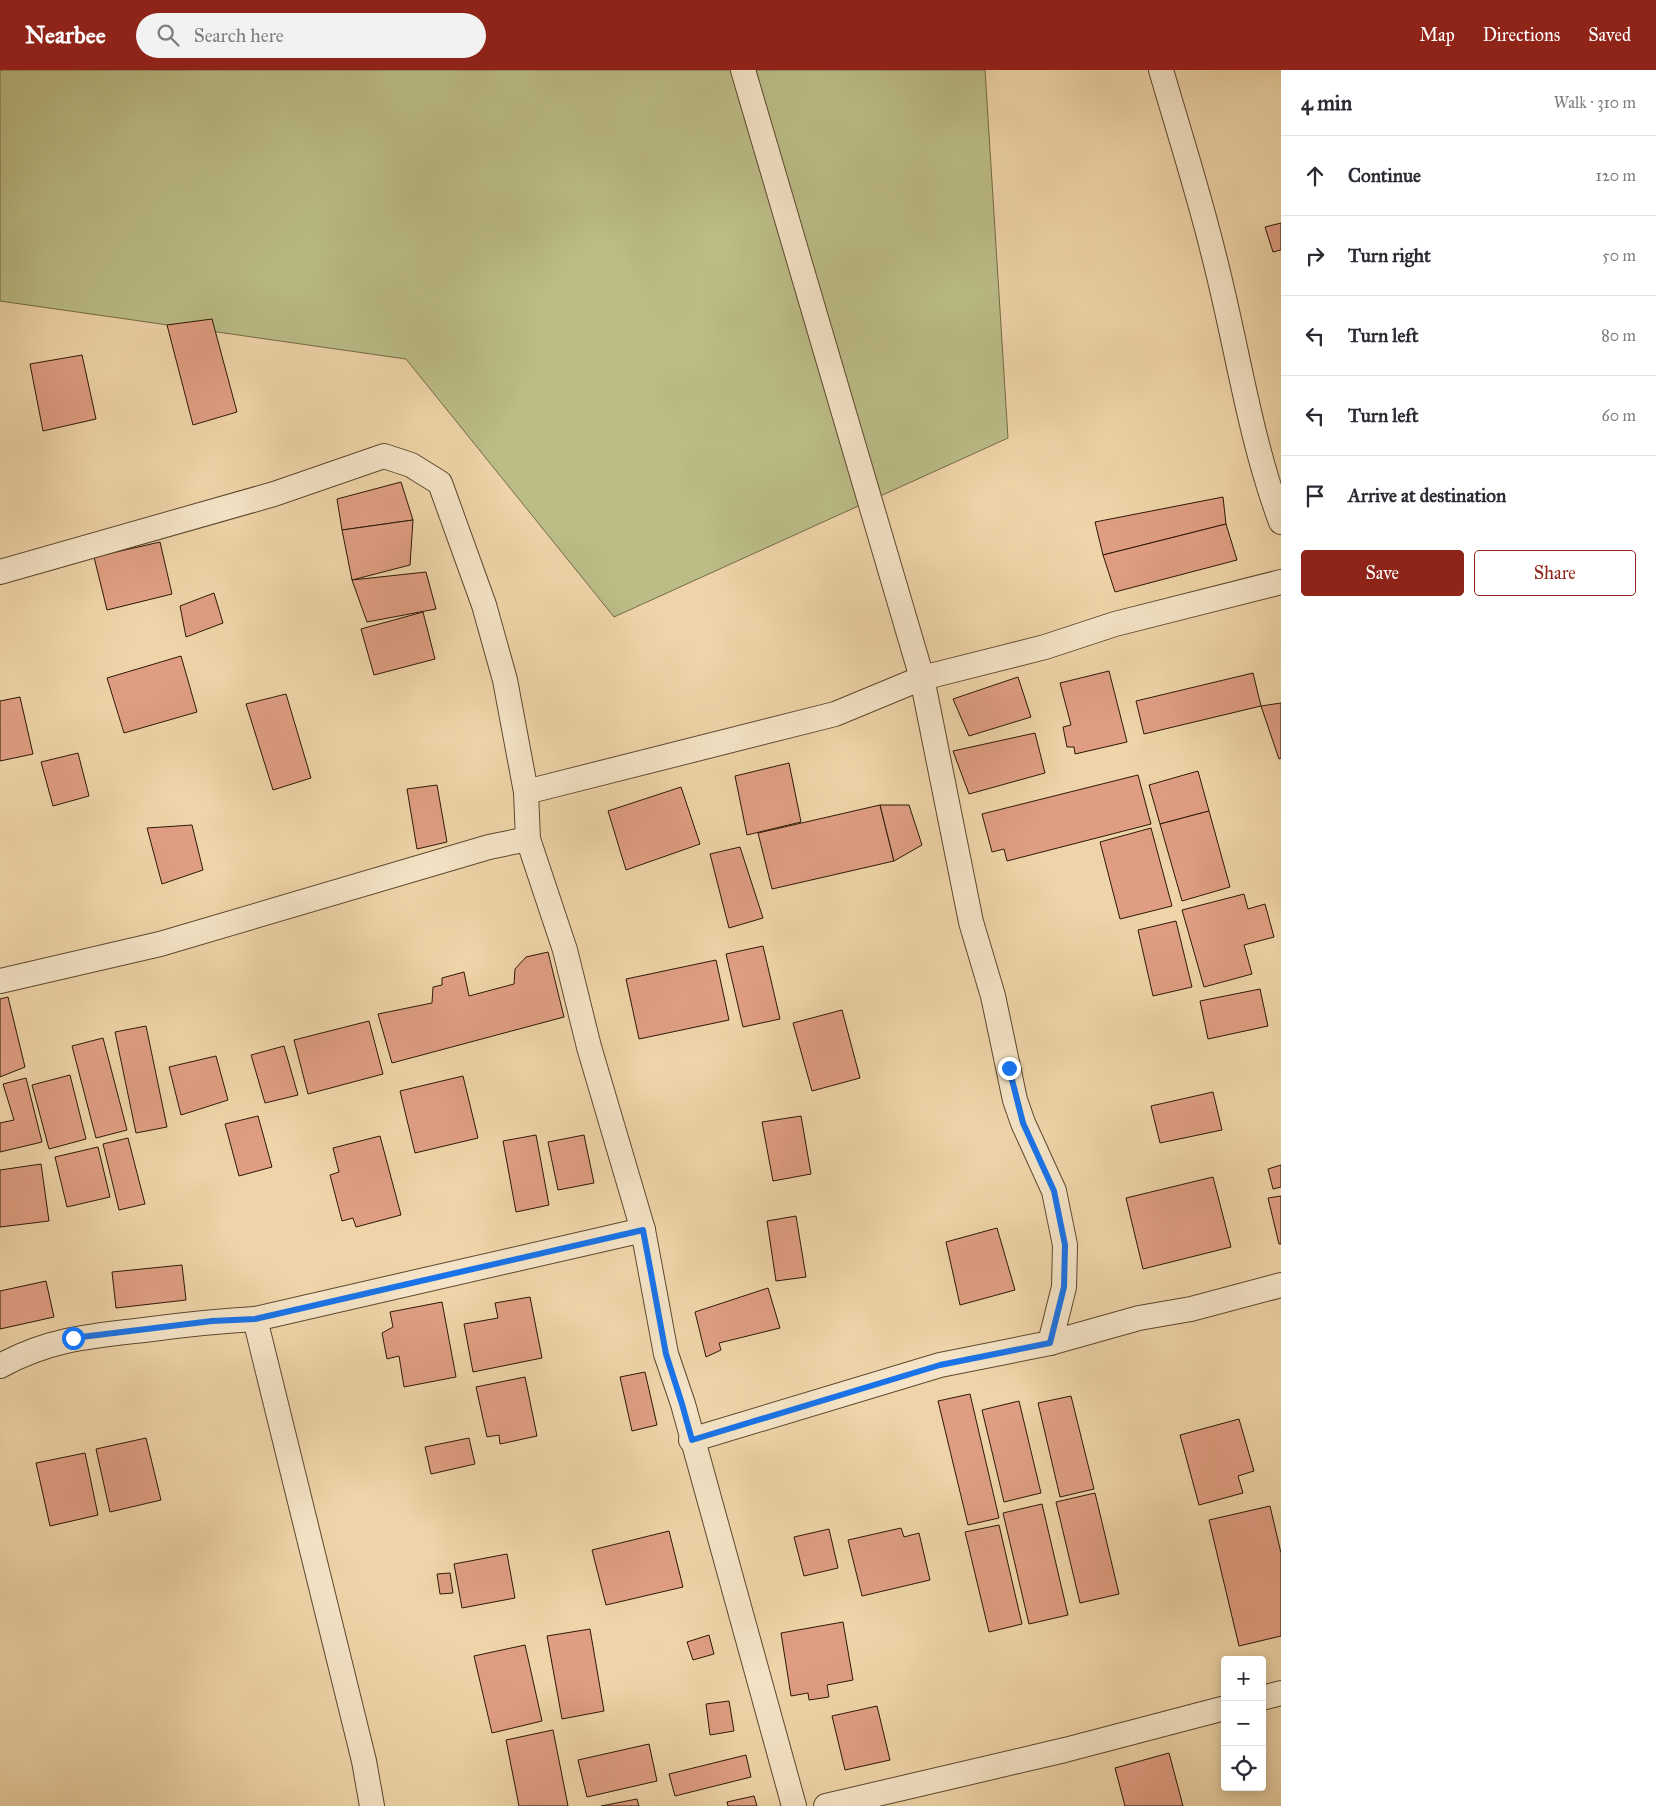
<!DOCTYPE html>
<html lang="en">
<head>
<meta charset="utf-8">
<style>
  :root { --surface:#fff; --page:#f2f2f3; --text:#2b2b33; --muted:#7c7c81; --line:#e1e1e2; --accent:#8f2418 }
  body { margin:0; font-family:"IM FELL Great Primer",serif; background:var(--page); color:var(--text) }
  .controls { position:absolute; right:15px; bottom:15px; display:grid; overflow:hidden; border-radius:5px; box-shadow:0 2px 12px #0003 }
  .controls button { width:45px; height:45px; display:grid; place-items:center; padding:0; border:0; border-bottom:1px solid var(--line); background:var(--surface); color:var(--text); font:25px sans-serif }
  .stop { position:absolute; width:15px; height:15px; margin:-11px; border:4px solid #1a73e8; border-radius:50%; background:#fff }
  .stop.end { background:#1a73e8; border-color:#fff; box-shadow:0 1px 5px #0008 }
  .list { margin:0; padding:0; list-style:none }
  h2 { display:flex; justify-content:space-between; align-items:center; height:65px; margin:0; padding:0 20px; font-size:21px }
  h2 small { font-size:16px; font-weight:400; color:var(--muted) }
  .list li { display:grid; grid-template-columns:32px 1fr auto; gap:15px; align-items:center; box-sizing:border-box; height:80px; padding:0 20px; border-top:1px solid var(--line) }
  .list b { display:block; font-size:19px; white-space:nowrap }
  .list em { font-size:16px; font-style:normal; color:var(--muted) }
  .actions { display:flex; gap:10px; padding:15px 20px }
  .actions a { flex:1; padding:11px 0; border:1px solid var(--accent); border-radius:5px; text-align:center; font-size:18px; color:var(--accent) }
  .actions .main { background:var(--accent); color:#fff }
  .icon { flex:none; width:28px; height:28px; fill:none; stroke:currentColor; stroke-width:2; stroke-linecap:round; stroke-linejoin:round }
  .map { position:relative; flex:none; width:1281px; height:1736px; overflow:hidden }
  header { display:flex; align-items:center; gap:30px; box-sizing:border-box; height:70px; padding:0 25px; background:var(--accent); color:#fff }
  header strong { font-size:24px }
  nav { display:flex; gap:28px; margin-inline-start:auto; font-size:18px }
  .search { width:350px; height:45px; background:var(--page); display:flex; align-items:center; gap:12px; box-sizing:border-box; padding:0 18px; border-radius:28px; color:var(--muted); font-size:19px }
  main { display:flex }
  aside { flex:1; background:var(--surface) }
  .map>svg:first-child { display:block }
</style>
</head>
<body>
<header>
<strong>Nearbee</strong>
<div class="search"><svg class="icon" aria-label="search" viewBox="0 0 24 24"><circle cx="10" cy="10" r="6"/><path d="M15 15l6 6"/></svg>Search here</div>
<nav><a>Map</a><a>Directions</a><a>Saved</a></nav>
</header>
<main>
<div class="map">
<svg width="1281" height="1736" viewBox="0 0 1281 1736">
  <rect width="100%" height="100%" fill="#eed4a8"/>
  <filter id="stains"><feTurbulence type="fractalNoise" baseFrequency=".004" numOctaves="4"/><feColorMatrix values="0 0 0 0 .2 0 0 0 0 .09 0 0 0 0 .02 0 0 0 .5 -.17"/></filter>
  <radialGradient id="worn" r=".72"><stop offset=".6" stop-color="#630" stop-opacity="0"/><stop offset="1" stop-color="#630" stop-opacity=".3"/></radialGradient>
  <polygon fill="#bbbc86" stroke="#746a46" points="0,0 985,0 1008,368 614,547 406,289 0,231"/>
  <g fill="#df9e82" stroke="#2d1805">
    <polygon points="1281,153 1281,180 1273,182 1265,157"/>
    <polygon points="212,249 237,342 193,355 167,255"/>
    <polygon points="82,285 96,349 43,361 30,294"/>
    <polygon points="401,412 413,450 342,460 337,429"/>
    <polygon points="1223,427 1226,454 1103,485 1095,452"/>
    <polygon points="413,450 410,495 352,510 342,460"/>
    <polygon points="1226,454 1237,490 1115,522 1103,485"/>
    <polygon points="160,472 172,524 107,540 94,487"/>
    <polygon points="426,502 436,539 367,552 352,510"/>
    <polygon points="214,523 223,553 186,567 180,536"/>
    <polygon points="423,542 435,589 374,605 361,559"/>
    <polygon points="181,586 197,642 124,663 107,608"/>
    <polygon points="1109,601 1127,672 1075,684 1074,677 1067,677 1063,657 1071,655 1060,613"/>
    <polygon points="1253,603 1261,636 1144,664 1136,631"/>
    <polygon points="1018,607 1031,647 969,666 953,629"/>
    <polygon points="286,624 311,708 273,720 246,634"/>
    <polygon points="20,627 33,684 0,691 0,631"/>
    <polygon points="1281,633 1281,688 1279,689 1261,636"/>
    <polygon points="1035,663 1045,703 969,724 953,681"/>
    <polygon points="78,683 89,726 53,736 41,692"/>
    <polygon points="789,693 801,752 747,765 735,706"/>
    <polygon points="1198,701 1209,741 1160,754 1149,715"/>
    <polygon points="1138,705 1151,754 1007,791 1004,779 992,782 982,744"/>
    <polygon points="437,715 447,772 417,779 407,719"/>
    <polygon points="681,717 700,774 626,800 608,741"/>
    <polygon points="880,735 894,791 772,819 758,763"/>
    <polygon points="880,735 909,735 922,775 894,791"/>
    <polygon points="1209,741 1230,817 1182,831 1160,754"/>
    <polygon points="192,755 203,800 162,814 147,758"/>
    <polygon points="1151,758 1172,836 1120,849 1100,772"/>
    <polygon points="740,777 763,848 729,858 710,784"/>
    <polygon points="1244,824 1248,839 1265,834 1274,867 1244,875 1252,904 1204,917 1182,840"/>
    <polygon points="1176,851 1192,917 1153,926 1138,860"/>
    <polygon points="763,876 780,949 743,957 726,884"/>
    <polygon points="548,882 564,947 392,993 378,944 432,933 433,917 442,915 442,908 464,902 469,926 514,914 515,899 526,887"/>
    <polygon points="716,890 729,950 639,969 626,909"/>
    <polygon points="1260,919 1268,956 1208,969 1200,931"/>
    <polygon points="8,927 25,997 0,1007 0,929"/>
    <polygon points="842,940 860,1008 812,1021 793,953"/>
    <polygon points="369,951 383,1004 308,1024 294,970"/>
    <polygon points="146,956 167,1057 136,1063 115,962"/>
    <polygon points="103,968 127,1060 96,1068 72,976"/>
    <polygon points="284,976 298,1025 265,1033 251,985"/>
    <polygon points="216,986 228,1030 181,1045 169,997"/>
    <polygon points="70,1005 86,1069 49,1079 32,1015"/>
    <polygon points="463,1006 478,1068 415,1083 400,1021"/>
    <polygon points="26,1008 42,1072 0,1082 0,1053 14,1050 3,1014"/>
    <polygon points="1213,1022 1222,1060 1160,1073 1151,1036"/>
    <polygon points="258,1046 272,1097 239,1106 225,1054"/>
    <polygon points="801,1046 811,1104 773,1111 762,1052"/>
    <polygon points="536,1065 549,1135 516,1142 503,1071"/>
    <polygon points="584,1065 594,1113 558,1120 548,1072"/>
    <polygon points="380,1066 401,1145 356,1157 353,1148 342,1151 330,1105 339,1102 333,1078"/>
    <polygon points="128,1068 145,1134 119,1140 103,1074"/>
    <polygon points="98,1077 110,1127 67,1137 55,1087"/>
    <polygon points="41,1094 49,1151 0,1157 0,1100"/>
    <polygon points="1281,1095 1281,1117 1273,1119 1268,1099"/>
    <polygon points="1213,1107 1231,1177 1143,1199 1126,1128"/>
    <polygon points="1281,1126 1281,1174 1279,1174 1268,1128"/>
    <polygon points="796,1146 806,1207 776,1211 767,1151"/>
    <polygon points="997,1158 1015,1220 960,1235 946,1172"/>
    <polygon points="182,1195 186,1230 116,1238 112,1202"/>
    <polygon points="46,1211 54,1247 0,1259 0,1221"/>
    <polygon points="768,1218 780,1258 719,1273 721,1280 706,1287 695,1242"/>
    <polygon points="530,1227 542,1288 473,1302 464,1254 498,1248 495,1233"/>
    <polygon points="442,1232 456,1307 404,1317 399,1286 387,1289 382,1263 393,1257 390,1242"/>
    <polygon points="645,1302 657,1355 632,1361 620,1307"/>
    <polygon points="525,1307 537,1366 500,1374 499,1365 487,1367 476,1317"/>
    <polygon points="970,1324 999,1448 968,1455 938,1331"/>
    <polygon points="1071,1326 1094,1419 1060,1427 1038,1333"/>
    <polygon points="1019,1331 1041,1423 1004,1432 982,1340"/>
    <polygon points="1239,1349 1254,1401 1238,1406 1243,1423 1199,1435 1180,1365"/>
    <polygon points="146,1368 161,1430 110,1442 96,1379"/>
    <polygon points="469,1368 475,1394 431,1404 425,1377"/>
    <polygon points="85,1383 98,1445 50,1456 36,1393"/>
    <polygon points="1095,1423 1119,1524 1080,1533 1056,1432"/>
    <polygon points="1042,1434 1068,1545 1029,1554 1003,1443"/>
    <polygon points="1270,1436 1281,1483 1281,1566 1239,1576 1209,1450"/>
    <polygon points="999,1455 1022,1554 989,1562 965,1462"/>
    <polygon points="901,1458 904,1467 919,1463 930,1510 862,1526 848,1470"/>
    <polygon points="829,1459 838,1498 804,1506 794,1467"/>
    <polygon points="669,1461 683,1517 606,1535 592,1480"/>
    <polygon points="507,1484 515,1528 462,1538 454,1494"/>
    <polygon points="450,1503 453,1523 440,1524 437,1504"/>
    <polygon points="843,1552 853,1610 827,1615 829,1627 809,1630 808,1623 791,1626 781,1563"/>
    <polygon points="590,1559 604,1641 562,1649 547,1566"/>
    <polygon points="709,1565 714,1584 693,1590 687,1572"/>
    <polygon points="525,1575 542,1651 492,1663 474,1586"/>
    <polygon points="729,1631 734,1661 710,1665 706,1634"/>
    <polygon points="877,1636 890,1690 845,1700 832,1646"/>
    <polygon points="553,1660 568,1736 519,1736 506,1670"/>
    <polygon points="649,1674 657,1711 587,1727 578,1690"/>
    <polygon points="1169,1683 1183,1736 1125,1736 1115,1698"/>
    <polygon points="746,1685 751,1707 675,1726 669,1704"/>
    <polygon points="754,1726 757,1736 728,1736 727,1732"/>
    <polygon points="637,1729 639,1736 601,1736"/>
  </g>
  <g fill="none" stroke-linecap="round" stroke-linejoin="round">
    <g stroke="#5d472e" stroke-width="26">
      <g id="minor">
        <polyline points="743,0 922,608 971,852 993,926 1015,1030 1023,1053 1054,1121 1065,1175 1064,1217 1050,1273"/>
        <path d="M1161,0C1179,62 1199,124 1214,186C1237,275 1249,366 1281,452"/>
        <polyline points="0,502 274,424 384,386 411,395 440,413 484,535 505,610 526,722 528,769 565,880 589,977 643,1160"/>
        <polyline points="526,722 835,644 922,608 1045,577 1115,554 1281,512"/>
        <polyline points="0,911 160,874 489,777 528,769"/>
        <polyline points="255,1249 364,1691 372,1736"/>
        <path d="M0,1296C49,1269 90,1266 144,1260C181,1255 218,1251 255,1249L643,1160L666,1284L683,1334L794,1736"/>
        <polyline points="691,1370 940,1295 1050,1273 1139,1248 1191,1239 1281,1215"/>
        <polyline points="1262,1628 1281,1623"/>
        <polyline points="826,1736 1065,1680 1225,1638"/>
      </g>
    </g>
    <use href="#minor" stroke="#f4e3c6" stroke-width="24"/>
  </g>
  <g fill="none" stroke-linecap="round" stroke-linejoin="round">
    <polyline stroke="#1a73e8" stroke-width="6" points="73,1268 212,1251 255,1249 643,1160 666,1284 682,1334 692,1370 940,1295 1050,1273 1064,1217 1065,1175 1054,1121 1023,1053 1009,998"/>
  </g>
  <rect width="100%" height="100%" filter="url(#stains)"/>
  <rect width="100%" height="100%" fill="url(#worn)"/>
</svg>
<div class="controls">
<button>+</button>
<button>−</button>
<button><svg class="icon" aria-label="locate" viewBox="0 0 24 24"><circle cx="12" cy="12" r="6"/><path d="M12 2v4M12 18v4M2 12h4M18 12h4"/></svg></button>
</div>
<div class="stop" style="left:73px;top:1268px"></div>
<div class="stop end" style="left:1009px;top:998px"></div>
</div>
<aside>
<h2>4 min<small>Walk · 310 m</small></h2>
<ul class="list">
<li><svg class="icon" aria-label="ahead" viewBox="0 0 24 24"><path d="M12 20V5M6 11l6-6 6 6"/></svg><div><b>Continue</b></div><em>120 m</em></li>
<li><svg class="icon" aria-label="right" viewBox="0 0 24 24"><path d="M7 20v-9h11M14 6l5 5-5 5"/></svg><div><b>Turn right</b></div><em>50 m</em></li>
<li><svg class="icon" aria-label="left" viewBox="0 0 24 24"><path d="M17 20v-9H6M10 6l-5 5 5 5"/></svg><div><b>Turn left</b></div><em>80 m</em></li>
<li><svg class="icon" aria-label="left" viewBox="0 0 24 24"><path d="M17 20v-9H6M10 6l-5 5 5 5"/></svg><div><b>Turn left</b></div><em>60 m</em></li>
<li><svg class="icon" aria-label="arrive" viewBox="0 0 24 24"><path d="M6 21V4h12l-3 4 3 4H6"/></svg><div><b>Arrive at destination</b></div></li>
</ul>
<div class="actions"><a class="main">Save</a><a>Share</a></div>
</aside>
</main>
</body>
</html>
